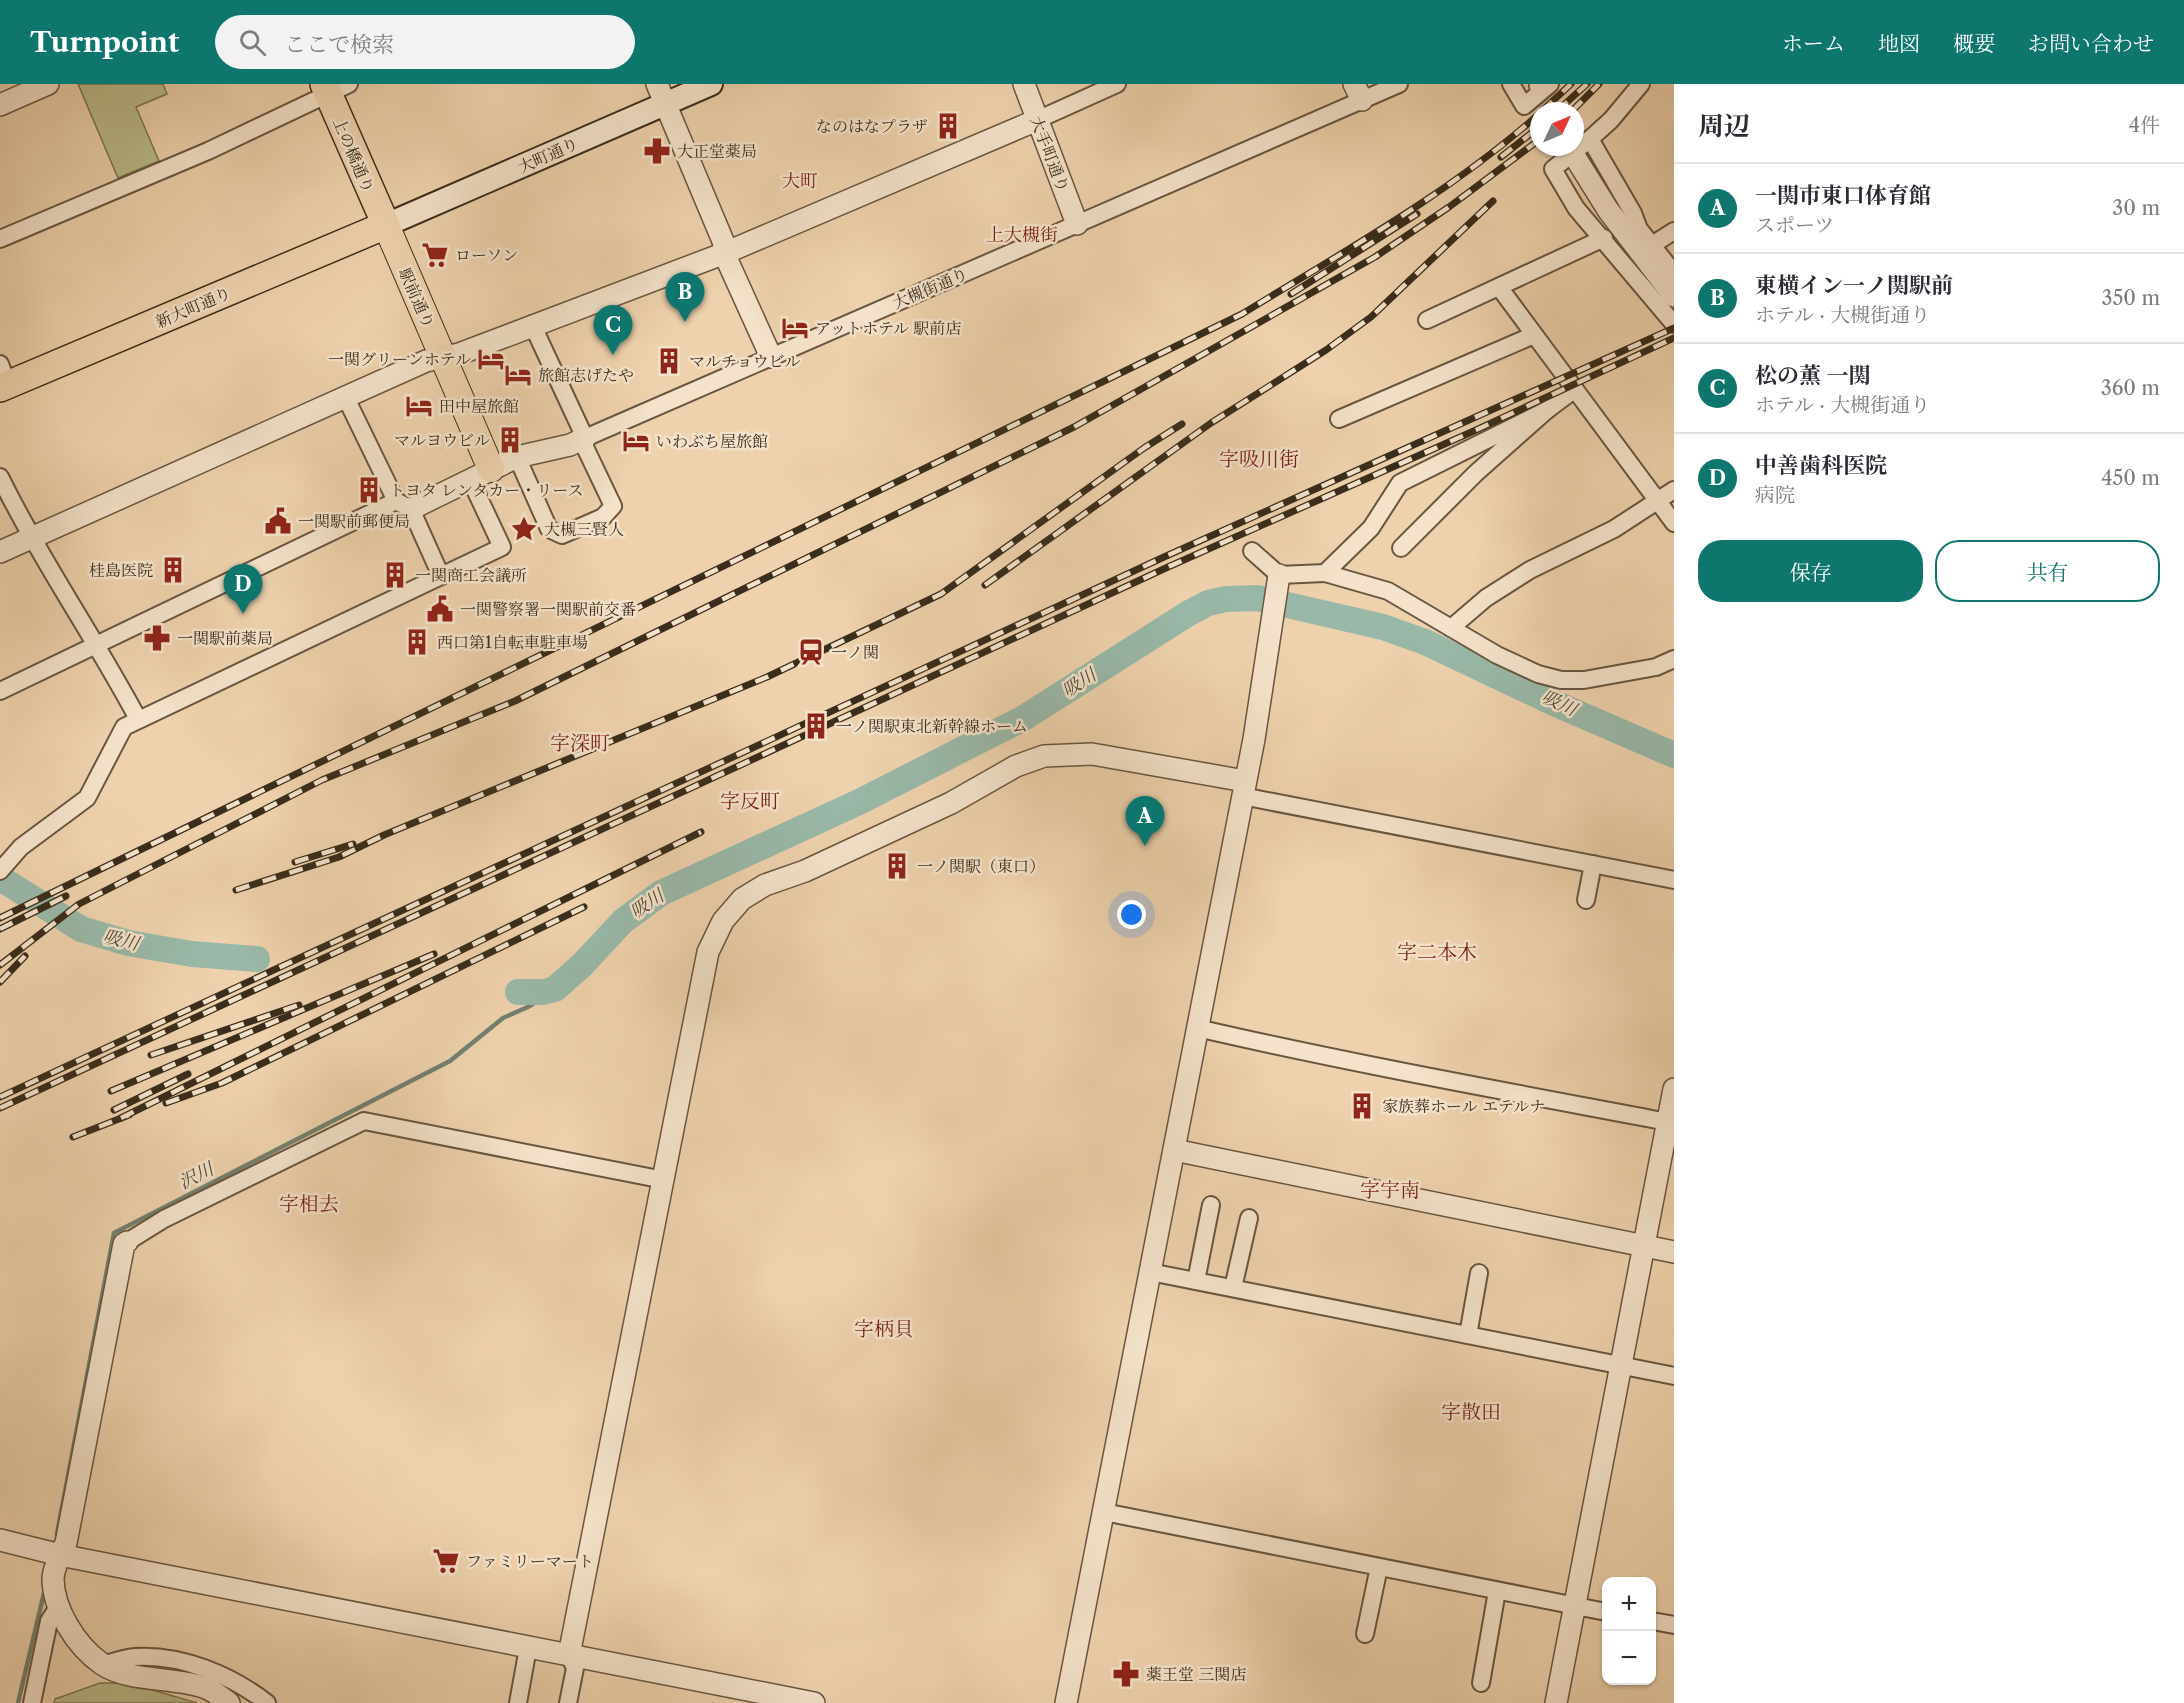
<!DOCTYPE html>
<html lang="ja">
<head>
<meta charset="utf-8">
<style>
  :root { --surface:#fff; --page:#f2f2f3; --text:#2b2b33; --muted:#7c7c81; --line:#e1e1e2; --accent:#0f766e }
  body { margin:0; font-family:"Libre Caslon Text","Noto Serif JP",serif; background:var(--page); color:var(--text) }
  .controls { position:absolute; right:18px; bottom:18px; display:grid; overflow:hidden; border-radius:12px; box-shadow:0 2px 4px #0004 }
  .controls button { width:54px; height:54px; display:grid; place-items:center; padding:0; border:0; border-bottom:2px solid var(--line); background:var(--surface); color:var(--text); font:30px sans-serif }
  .compass { position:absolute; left:1530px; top:18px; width:54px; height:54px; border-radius:50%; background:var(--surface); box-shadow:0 2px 4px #0004; rotate:46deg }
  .you { position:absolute; left:1132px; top:831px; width:21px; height:21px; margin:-15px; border:4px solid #fff; border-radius:50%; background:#1a73e8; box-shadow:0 0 0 9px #1a73e833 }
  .badge { display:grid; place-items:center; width:39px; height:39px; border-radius:50%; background:var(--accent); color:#fff; font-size:20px; font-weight:700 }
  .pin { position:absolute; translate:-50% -50px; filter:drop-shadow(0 2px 3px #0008) }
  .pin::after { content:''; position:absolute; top:32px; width:21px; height:18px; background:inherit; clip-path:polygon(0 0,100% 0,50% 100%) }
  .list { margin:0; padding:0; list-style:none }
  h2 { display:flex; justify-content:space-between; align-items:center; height:78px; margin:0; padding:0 24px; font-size:26px }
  h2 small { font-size:20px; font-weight:400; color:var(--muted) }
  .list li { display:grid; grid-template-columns:39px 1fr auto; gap:18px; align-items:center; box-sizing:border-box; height:90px; padding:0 24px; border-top:2px solid var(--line) }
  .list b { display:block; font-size:22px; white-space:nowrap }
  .list p { margin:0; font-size:20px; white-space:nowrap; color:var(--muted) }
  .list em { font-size:20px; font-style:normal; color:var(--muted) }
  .actions { display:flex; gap:12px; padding:18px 24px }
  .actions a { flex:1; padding:14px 0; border:2px solid var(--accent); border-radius:24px; text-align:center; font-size:21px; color:var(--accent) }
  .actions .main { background:var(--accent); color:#fff }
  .icon { flex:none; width:33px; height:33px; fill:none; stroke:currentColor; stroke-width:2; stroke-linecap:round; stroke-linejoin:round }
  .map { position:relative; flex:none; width:1674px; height:1619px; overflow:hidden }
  header { display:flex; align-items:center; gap:36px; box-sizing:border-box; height:84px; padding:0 30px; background:var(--accent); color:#fff }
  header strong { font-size:28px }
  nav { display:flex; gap:33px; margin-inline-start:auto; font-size:21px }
  .search { width:420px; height:54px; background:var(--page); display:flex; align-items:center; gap:15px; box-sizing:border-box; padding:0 21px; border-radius:33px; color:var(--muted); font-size:22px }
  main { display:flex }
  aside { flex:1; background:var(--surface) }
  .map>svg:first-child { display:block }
</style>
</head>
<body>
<header>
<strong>Turnpoint</strong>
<div class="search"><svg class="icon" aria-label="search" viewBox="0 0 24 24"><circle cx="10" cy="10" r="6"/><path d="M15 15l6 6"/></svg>ここで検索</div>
<nav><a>ホーム</a><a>地図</a><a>概要</a><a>お問い合わせ</a></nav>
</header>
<main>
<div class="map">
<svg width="1674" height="1619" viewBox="0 0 1674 1619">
  <rect width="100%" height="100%" fill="#eed2ad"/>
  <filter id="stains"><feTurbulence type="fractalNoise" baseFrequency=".00333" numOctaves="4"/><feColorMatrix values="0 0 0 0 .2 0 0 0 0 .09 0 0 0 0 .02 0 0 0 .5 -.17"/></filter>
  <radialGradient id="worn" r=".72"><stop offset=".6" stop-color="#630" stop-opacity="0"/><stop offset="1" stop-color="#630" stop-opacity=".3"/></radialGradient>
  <g fill="#babb89" stroke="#7a7452" stroke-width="1.5">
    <polygon points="78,0 163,0 167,10 136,23 159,77 118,94"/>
    <polygon points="100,1599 129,1599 197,1619 54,1619 55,1615"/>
  </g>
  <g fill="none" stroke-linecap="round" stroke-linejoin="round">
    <g stroke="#738070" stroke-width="4.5">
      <polyline points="57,1450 114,1149 450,977 503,934 530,922 555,905"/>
      <polyline points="18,1619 44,1509"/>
    </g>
    <g stroke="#99b8a8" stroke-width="26">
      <polyline points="0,794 81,845 128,859 192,870 257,875"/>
      <polyline points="518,908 543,908 555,905 582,881 623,837 661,809 859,718 1022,635 1189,529 1208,519 1226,515 1257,514 1383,543 1425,558 1554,619 1674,671"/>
    </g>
    <polyline stroke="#cab190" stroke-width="21" stroke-dasharray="21 10" stroke-linecap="butt" points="1540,1 1553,27"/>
    <g stroke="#675640" stroke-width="20">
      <g id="minor">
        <polyline points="1511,0 1524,22 1550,0"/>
        <polyline points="1037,36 1117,0"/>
        <polyline points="1590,55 1611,36 1641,0"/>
        <polyline points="0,155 208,67 349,0"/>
        <polyline points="1652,161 1674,147"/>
        <polyline points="1674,189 1639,145 1633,129 1590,55 1553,85 1576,124 1674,240"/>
        <polyline points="1499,203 1674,439"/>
        <polyline points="1427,236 1604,154"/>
        <polyline points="532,240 585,354 1399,0"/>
        <polyline points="0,280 8,301"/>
        <polyline points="346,314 396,417"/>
        <polyline points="1339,335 1534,251"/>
        <polyline points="517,373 549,445 562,451 603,433 613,422 582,357"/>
        <path d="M0,393C41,476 94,553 138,635"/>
        <polyline points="1401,464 1476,389 1547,326 1575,305"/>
        <polyline points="1252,467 1279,491 1325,489 1371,444 1400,399 1547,326"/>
        <polyline points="1325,489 1388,507 1497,571 1538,590 1561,596 1584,596 1656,583 1674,575"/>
        <polyline points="1451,544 1486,514 1530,486 1614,445 1674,406"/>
        <polyline points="0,607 396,417 411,425 441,492"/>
        <polyline points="1242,712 1674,796"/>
        <polyline points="0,787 21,763 87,714 124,643 502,463 471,397"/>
        <polyline points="1586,816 1593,780"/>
        <path d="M1197,944C1353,980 1510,1008 1668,1038"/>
        <polyline points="127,1158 164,1135 364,1037 664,1096"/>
        <polyline points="1150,1188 1674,1292"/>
        <polyline points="1196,1197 1211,1121"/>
        <polyline points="1233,1204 1249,1134"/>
        <polyline points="1468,1251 1479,1189"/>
        <polyline points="1104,1428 1606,1528"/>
        <polyline points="1652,1537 1674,1541"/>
        <polyline points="1365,1550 1379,1483"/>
        <path d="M103,1581C113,1578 124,1574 135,1573C181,1570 231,1591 267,1619"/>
        <polyline points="1481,1599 1497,1507"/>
        <polyline points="32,1619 49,1537 58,1523"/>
        <polyline points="518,1619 528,1564"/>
        <polyline points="568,1619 575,1584 569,1571"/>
      </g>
    </g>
    <g stroke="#675640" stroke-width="24">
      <g id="tertiary">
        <polyline points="657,0 723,157 728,178 771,273"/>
        <polyline points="1024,0 1077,140"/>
        <polyline points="1354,0 1362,16"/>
        <polyline points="1540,0 1540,1"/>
        <polyline points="0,21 48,0"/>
        <polyline points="1575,73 1608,126 1674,212"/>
        <polyline points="411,425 517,373 570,361 585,354"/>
        <polyline points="0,468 426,277 459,270 725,169 1037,36"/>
        <polyline points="1174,1066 1674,1168"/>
        <path d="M127,1158L124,1160L66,1459C61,1469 54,1482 53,1494C53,1525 76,1562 102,1580C130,1599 174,1592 206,1604C214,1607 222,1614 229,1619"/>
        <polyline points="0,1456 60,1471 814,1619"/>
        <polyline points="569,1571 708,868 723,837 742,815 765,801 805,787 951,719 1016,682 1044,672 1092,670 1245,697"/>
        <polyline points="1066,1619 1254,655 1279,491"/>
        <polyline points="1556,1619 1674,1005"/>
      </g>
    </g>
    <g stroke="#3a2d1b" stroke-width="26">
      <polyline id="secondary" points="386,141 711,0"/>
    </g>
    <g stroke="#3a2d1b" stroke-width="28">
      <polyline id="primary" points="386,141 491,385"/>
    </g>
    <g stroke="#3a2d1b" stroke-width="30">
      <polyline id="trunk" points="0,304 386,141 324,0"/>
    </g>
    <use href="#minor" stroke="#f4e2ca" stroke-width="16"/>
    <use href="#tertiary" stroke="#f4e2ca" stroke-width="21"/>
    <use href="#secondary" stroke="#f4e2ca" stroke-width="22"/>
    <use href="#primary" stroke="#eed2ad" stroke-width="26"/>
    <use href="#trunk" stroke="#eed2ad" stroke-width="27"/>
    <g stroke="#3a2d1b" stroke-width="7">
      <g id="rail">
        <polyline points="1542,27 1571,0"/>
        <polyline points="1557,27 1587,0"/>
        <polyline points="1572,27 1599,0"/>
        <polyline points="1501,73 1539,43"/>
        <polyline points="1291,210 1417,130"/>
        <polyline points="985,501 1211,339 1326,266 1371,233 1493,117"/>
        <polyline points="295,778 353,760"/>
        <polyline points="236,806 339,773 384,751 767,593 941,510 1144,364 1182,340"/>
        <path d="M0,834L1242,230C1343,168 1450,109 1539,30"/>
        <polyline points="0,845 66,812"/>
        <polyline points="0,881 79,820 322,696 515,617 1074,343 1375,173 1449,123 1539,56"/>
        <polyline points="0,898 25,872"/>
        <polyline points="151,971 299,921"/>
        <polyline points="111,1007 434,870"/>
        <polyline points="0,1013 1164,473 1674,244"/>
        <polyline points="166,1019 222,999 584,823"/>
        <polyline points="0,1024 1168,483 1476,346 1674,254"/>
        <polyline points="114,1026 188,990"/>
        <polyline points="121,1034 701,748"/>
        <polyline points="73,1053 129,1031"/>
      </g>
    </g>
    <use href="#rail" stroke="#f4e2ca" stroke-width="4.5" stroke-dasharray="14" stroke-linecap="butt"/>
  </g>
  <defs>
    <g id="building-bare" transform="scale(2.07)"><path d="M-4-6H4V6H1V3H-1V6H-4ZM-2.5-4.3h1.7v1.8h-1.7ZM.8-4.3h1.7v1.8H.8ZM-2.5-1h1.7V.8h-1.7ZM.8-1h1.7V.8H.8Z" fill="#8f2418" stroke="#f4e2ca" stroke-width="2.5" paint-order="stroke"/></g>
    <g id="pharmacy-bare" transform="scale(2.07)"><path d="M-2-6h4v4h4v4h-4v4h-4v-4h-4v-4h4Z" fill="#8f2418" stroke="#f4e2ca" stroke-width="2.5" paint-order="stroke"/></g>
    <g id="supermarket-bare" transform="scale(2.07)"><path d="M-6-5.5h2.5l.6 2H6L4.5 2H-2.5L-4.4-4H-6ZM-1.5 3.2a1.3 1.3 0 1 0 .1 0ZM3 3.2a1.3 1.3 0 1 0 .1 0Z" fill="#8f2418" stroke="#f4e2ca" stroke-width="2.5" paint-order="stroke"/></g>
    <g id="hotel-bare" transform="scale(2.07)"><path d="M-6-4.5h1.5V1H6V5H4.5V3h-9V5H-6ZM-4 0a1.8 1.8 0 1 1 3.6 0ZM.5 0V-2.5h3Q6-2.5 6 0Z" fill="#8f2418" stroke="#f4e2ca" stroke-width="2.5" paint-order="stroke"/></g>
    <g id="civic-bare" transform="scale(2.07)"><path d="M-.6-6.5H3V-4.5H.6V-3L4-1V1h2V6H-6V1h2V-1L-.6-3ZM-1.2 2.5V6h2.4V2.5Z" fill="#8f2418" stroke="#f4e2ca" stroke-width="2.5" paint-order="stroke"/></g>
    <g id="sight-bare" transform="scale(2.07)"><path d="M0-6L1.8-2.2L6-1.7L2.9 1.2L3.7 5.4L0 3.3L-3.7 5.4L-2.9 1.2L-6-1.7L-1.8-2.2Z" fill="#8f2418" stroke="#f4e2ca" stroke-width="2.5" paint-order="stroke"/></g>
    <g id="station-bare" transform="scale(2.07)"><path d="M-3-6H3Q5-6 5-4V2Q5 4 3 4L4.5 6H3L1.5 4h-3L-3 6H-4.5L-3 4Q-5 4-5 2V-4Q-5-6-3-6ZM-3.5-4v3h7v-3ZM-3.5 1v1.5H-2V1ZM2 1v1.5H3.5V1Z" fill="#8f2418" stroke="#f4e2ca" stroke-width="2.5" paint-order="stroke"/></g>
  </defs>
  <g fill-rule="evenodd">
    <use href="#building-bare" x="948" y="42"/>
    <use href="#pharmacy-bare" x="657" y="67"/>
    <use href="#supermarket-bare" x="435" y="171"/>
    <use href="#hotel-bare" x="795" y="244"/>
    <use href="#hotel-bare" x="491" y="275"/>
    <use href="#building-bare" x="669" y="277"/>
    <use href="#hotel-bare" x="518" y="291"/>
    <use href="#hotel-bare" x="419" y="322"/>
    <use href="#building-bare" x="510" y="356"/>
    <use href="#hotel-bare" x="636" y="357"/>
    <use href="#building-bare" x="369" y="406"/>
    <use href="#civic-bare" x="278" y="437"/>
    <use href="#sight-bare" x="524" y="445"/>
    <use href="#building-bare" x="173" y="486"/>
    <use href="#building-bare" x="395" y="491"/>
    <use href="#civic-bare" x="440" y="525"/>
    <use href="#pharmacy-bare" x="157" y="554"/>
    <use href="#building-bare" x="417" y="558"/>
    <use href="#station-bare" x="811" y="568"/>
    <use href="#building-bare" x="816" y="642"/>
    <use href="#building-bare" x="897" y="782"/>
    <use href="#building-bare" x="1362" y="1022"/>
    <use href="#supermarket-bare" x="446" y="1477"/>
    <use href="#pharmacy-bare" x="1126" y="1590"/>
  </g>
  <g text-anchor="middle" stroke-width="5" stroke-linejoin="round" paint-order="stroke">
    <g font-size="16" fill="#3a2d1b" stroke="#f4e2ca" text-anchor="start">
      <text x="928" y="48" text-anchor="end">なのはなプラザ</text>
      <text x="677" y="73">大正堂薬局</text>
      <text x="455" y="177">ローソン</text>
      <text x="815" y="250">アットホテル 駅前店</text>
      <text x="471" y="281" text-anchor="end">一関グリーンホテル</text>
      <text x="689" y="283">マルチョウビル</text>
      <text x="538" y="297">旅館志げたや</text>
      <text x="439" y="328">田中屋旅館</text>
      <text x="490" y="362" text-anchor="end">マルヨウビル</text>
      <text x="656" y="363">いわぶち屋旅館</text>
      <text x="389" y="412">トヨタ レンタカー・リース</text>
      <text x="298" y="443">一関駅前郵便局</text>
      <text x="544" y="451">大槻三賢人</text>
      <text x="153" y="492" text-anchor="end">桂島医院</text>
      <text x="415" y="497">一関商工会議所</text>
      <text x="460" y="531">一関警察署一関駅前交番</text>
      <text x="177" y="560">一関駅前薬局</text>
      <text x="437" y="564">西口第1自転車駐車場</text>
      <text x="831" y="574">一ノ関</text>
      <text x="836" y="648">一ノ関駅東北新幹線ホーム</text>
      <text x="917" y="788">一ノ関駅（東口）</text>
      <text x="1382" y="1028">家族葬ホール エテルナ</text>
      <text x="466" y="1483">ファミリーマート</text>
      <text x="1146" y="1596">薬王堂 三関店</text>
    </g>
    <g font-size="16" fill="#3a2d1b" stroke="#f4e2ca">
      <text transform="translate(1050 70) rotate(69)" y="6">大手町通り</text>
      <text transform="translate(354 71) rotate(67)" y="6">上の橋通り</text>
      <text transform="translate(548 71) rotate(-24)" y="6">大町通り</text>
      <text transform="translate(930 204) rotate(-23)" y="6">大槻街通り</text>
      <text transform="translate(417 214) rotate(66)" y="6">駅前通り</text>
      <text transform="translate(193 223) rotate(-23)" y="6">新大町通り</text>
    </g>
    <g font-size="18" fill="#7a1f14" stroke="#f4e2ca">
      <text x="800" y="103">大町</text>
      <text x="1022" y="157">上大槻街</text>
    </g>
    <g font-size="18" font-style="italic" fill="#4d4937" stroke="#f4e2ca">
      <text transform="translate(1079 599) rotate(-33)" y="6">吸川</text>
      <text transform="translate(1559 619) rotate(25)" y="6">吸川</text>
      <text transform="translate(647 820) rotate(-34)" y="6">吸川</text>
      <text transform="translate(121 856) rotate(14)" y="6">吸川</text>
      <text transform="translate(196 1092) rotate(-27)" y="6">沢川</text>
    </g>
    <g font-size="20" fill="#7a1f14" stroke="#f4e2ca">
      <text x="1259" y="382">字吸川街</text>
      <text x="580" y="666">字深町</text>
      <text x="750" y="724">字反町</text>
      <text x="1437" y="875">字二本木</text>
      <text x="1390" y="1113">字宇南</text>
      <text x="309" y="1127">字相去</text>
      <text x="884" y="1252">字柄貝</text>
      <text x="1471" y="1335">字散田</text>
    </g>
  </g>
  <rect width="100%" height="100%" filter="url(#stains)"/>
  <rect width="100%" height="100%" fill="url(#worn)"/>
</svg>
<div class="controls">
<button>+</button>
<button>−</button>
</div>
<svg class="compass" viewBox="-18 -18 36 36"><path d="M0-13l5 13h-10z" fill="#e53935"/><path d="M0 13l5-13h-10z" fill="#7c7c81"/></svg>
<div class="you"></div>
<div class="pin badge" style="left:1145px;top:762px">A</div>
<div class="pin badge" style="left:685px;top:238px">B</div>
<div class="pin badge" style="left:613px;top:271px">C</div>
<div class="pin badge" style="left:243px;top:530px">D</div>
</div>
<aside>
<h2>周辺<small>4件</small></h2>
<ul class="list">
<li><span class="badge">A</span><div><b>一関市東口体育館</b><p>スポーツ</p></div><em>30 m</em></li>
<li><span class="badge">B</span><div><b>東横イン一ノ関駅前</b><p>ホテル · 大槻街通り</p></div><em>350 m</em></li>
<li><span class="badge">C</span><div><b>松の薫 一関</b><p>ホテル · 大槻街通り</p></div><em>360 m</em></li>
<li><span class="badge">D</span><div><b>中善歯科医院</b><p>病院</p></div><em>450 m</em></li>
</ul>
<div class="actions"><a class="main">保存</a><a>共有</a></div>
</aside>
</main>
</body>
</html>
